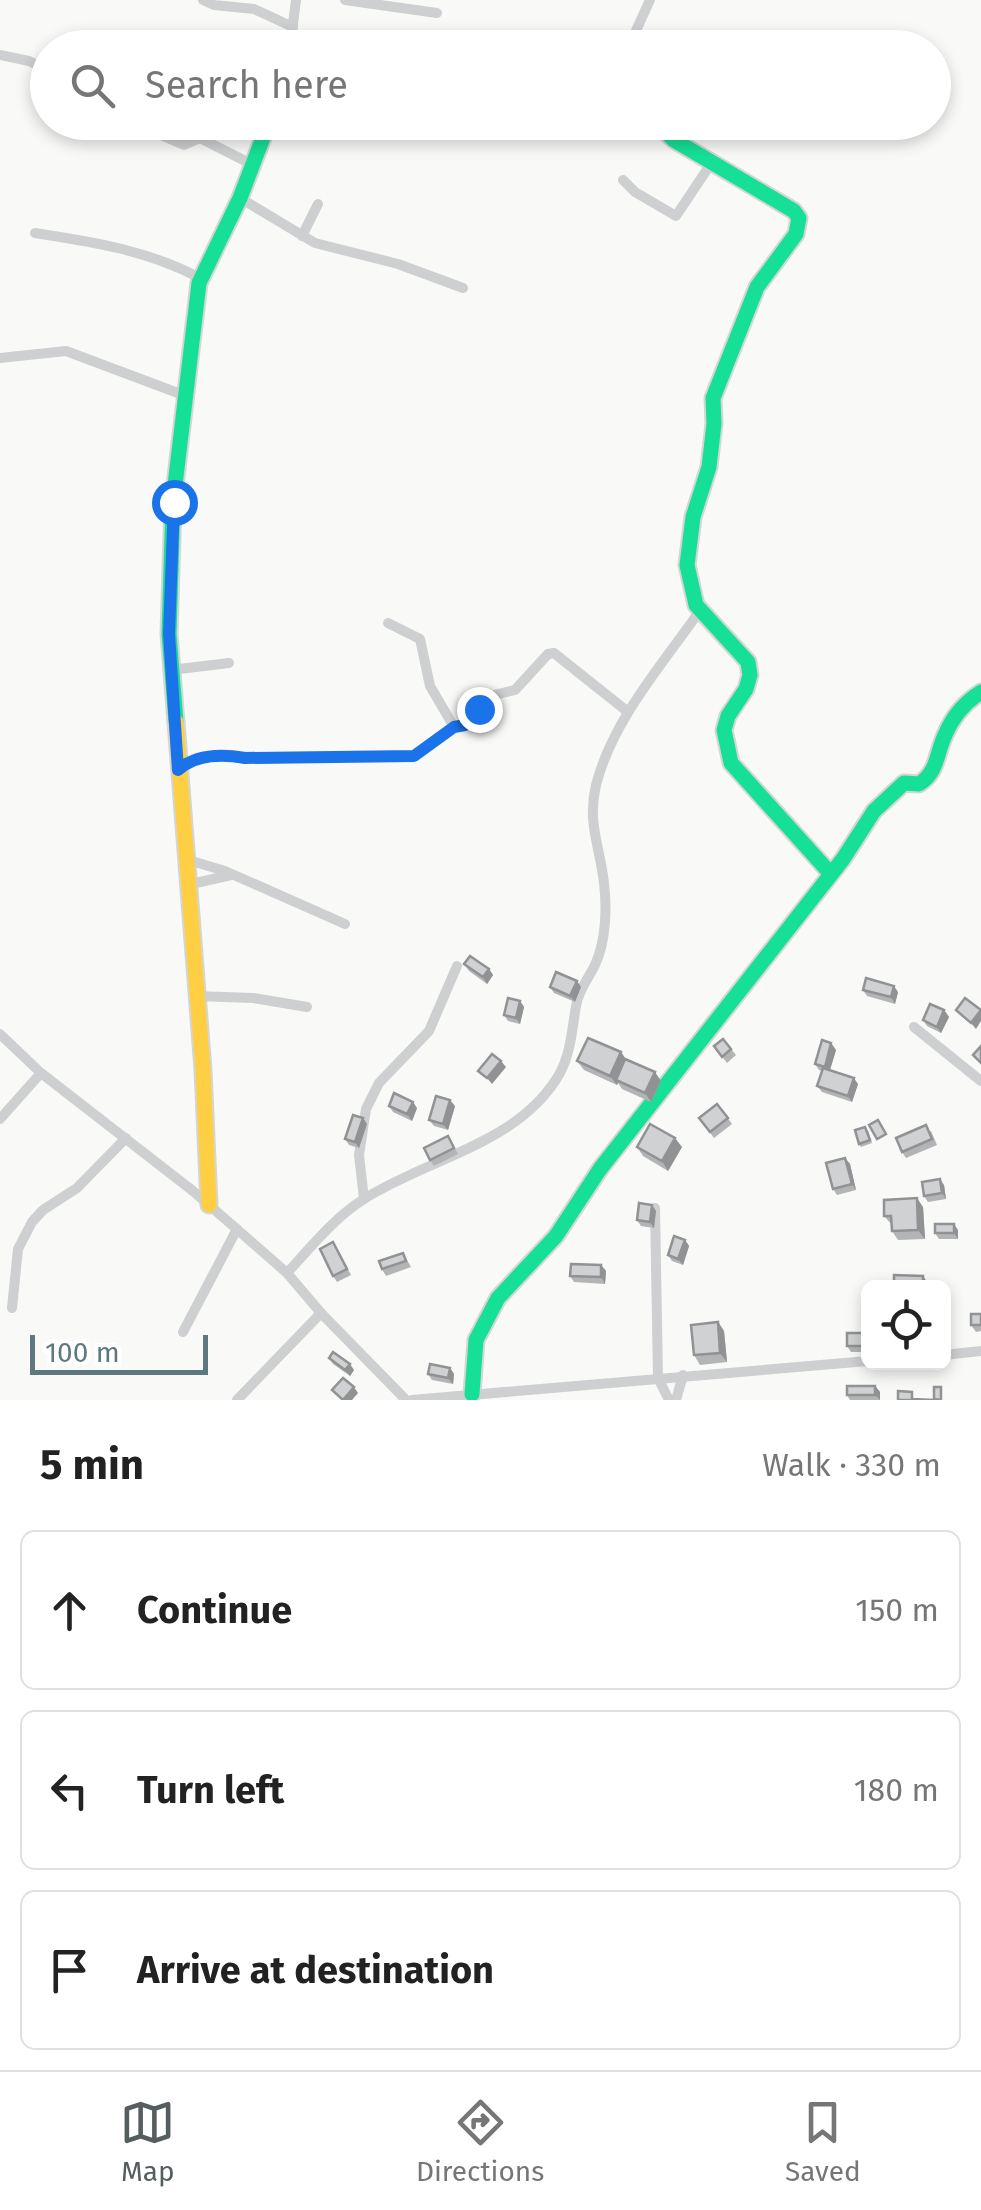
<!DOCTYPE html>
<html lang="en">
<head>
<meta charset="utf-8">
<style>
  :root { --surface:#fff; --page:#f6f6f6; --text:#222; --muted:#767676; --line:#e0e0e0; --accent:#555d5f }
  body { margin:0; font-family:"Fira Sans",sans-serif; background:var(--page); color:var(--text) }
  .controls { position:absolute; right:30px; bottom:30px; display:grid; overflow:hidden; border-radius:15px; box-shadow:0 5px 15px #0003 }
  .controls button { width:90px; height:90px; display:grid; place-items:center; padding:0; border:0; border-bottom:2px solid var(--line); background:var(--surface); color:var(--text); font:50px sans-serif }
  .scale { position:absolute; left:30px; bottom:25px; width:178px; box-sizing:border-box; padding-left:10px; border:5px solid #5e787f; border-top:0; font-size:28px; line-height:35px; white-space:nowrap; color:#5e787f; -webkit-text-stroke:8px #fff; paint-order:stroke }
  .stop { position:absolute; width:30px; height:30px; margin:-22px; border:8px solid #1a73e8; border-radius:50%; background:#fff }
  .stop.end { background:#1a73e8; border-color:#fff; box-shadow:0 2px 10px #0008 }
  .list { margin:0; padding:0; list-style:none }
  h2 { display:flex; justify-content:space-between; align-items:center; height:130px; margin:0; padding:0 40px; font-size:42px }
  h2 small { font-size:32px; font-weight:400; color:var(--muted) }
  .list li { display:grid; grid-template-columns:65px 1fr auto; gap:30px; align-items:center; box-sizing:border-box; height:160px; margin:0 20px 20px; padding:0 20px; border:2px solid var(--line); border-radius:15px }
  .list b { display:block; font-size:38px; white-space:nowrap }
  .list em { font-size:32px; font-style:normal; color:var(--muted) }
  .icon { flex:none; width:55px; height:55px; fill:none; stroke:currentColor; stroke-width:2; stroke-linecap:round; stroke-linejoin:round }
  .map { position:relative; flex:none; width:981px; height:1400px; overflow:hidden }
  .search { position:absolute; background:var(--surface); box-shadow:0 5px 15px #0003; left:30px; right:30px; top:30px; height:110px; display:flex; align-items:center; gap:25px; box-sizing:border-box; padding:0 35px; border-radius:55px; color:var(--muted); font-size:38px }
  .sheet { height:670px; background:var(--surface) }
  nav { display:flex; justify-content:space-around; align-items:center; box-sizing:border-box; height:140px; border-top:2px solid var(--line); background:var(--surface); font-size:28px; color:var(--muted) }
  nav a { display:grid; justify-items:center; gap:5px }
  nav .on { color:var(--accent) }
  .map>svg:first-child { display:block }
</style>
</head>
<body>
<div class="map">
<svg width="981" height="1400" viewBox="0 0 981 1400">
  <rect width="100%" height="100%" fill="#f9f9f8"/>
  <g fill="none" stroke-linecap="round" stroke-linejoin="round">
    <g stroke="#d4d6d6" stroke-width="19">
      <g id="fast">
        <polyline points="655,122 674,140 794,211 799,218 796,234 757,287 713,398 714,424 709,467 693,517 687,565 696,605 748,662 750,675 746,689 728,716 724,730 731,763 830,873"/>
        <polyline points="176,722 169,634 173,502 199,283 240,198 269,122"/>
        <path d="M472,1394L476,1340L498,1298L556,1236L600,1169L843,859L874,811L904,783L919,784C938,772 936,754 945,735C952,718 965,702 981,692"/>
      </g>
    </g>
    <g stroke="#d4d6d6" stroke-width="19">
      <polyline id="slow" points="176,722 203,1070 209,1205"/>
    </g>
    <g stroke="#cdcfd0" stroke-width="10">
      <polyline points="203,0 214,5 254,9 293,27"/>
      <polyline points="345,0 437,13"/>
      <polyline points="290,48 296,0"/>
      <polyline points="628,48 650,0"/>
      <polyline points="0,55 29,61 48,70"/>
      <polyline points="130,122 184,145 200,138 253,165"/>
      <polyline points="623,180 635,192 676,216 712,162"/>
      <polyline points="240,198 315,243 398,264 463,288"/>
      <path d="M35,233C93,242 147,250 200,278"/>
      <polyline points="302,236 318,204"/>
      <polyline points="0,358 66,351 186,396"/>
      <polyline points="388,623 420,639 430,686 454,727"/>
      <polyline points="171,670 229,663"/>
      <path d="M179,769C198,754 223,754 245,758L414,756L454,727L465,725L490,696L515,690L548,654L554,653L628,712"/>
      <polyline points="185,859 225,871 345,924"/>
      <polyline points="187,885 231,875"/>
      <polyline points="196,996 253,998 307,1007"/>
      <polyline points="914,1027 981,1081"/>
      <polyline points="0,1034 41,1073 193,1191 287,1273 321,1313 406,1400"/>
      <polyline points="0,1119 41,1073"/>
      <polyline points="364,1199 359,1155 366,1109 379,1083 429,1031 457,966"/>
      <polyline points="655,1208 658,1378 669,1400"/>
      <path d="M287,1273C311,1247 335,1217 364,1199C428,1158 520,1144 560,1073C571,1052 572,1029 576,1006C578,991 588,979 595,965C606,941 607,909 604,883C600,847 587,823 596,785C613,719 663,664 701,609"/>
      <polyline points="12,1308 18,1249 32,1222 43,1210 77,1188 126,1138"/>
      <polyline points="183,1332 237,1229"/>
      <polyline points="944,1355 981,1351"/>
      <polyline points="237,1400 321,1313"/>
      <polyline points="412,1400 868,1361"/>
      <polyline points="676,1400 683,1375"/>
    </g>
    <use href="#fast" stroke="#16e098" stroke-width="15"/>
    <use href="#slow" stroke="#ffcf43" stroke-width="15"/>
  </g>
  <g fill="#b2b4b5">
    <polygon points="464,964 489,969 493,975 487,984 469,971"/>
    <polygon points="550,987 581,987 575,1002 554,993"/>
    <polygon points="863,990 898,992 895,1004 867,996"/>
    <polygon points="520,1001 524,1007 520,1024 508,1021 504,1015"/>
    <polygon points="944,1010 949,1017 941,1033 927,1026 923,1020"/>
    <polygon points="723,1039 736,1055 727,1063 714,1046"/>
    <polygon points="831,1043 836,1050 830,1070 858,1084 852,1102 822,1092 817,1086 822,1071 819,1070 815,1064"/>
    <polygon points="625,1059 661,1081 651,1102 622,1089 618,1083 617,1085 584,1070 577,1061"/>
    <polygon points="717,1104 732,1124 714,1138 699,1118"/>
    <polygon points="389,1106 417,1108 412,1121 393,1112"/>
    <polygon points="455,1106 448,1130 434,1126 429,1120"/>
    <polygon points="363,1118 367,1124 359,1148 349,1145 345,1139"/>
    <polygon points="868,1130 872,1143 861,1147 859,1144"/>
    <polygon points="931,1131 937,1145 906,1158 902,1152"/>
    <polygon points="448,1136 458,1154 434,1166 430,1160"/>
    <polygon points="637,1147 682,1147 668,1171 643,1156"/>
    <polygon points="845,1158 850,1164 856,1190 837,1195 833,1189"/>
    <polygon points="944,1185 946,1199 928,1202 924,1196"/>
    <polygon points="652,1205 656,1211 654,1228 641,1226 637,1220"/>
    <polygon points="923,1207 925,1239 898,1240 892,1231 892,1225 884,1216"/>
    <polygon points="958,1230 958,1239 939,1239 935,1233"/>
    <polygon points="685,1240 689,1246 683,1265 672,1261 668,1255"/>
    <polygon points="337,1248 351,1275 337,1282 333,1276"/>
    <polygon points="403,1253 411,1267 386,1276 382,1269"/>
    <polygon points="601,1265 606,1271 605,1284 574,1282 570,1276"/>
    <polygon points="981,1314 981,1331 976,1332 971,1325"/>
    <polygon points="718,1322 724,1331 727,1362 700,1365 694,1355"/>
    <polygon points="868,1333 868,1352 851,1352 847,1346"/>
    <polygon points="329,1358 354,1370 350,1376 333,1364"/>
    <polygon points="450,1368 454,1374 453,1384 432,1380 428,1374"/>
    <polygon points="875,1386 880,1392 880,1400 850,1400 847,1395"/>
  </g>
  <g fill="#919293">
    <polygon points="489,969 493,975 487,984 483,977"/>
    <polygon points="577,981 581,987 575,1002 570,996"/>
    <polygon points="894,986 898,992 895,1004 891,997"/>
    <polygon points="520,1001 524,1007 520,1024 516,1018"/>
    <polygon points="944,1010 949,1017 941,1033 937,1027"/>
    <polygon points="981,1010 981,1021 976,1029 971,1023"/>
    <polygon points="831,1043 836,1050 829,1073 825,1067"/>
    <polygon points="621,1052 628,1062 616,1080 618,1083 617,1085 610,1076"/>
    <polygon points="501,1061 506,1067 492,1084 487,1078"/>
    <polygon points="655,1072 661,1081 651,1102 645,1093"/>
    <polygon points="854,1078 858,1084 852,1102 848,1096"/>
    <polygon points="450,1100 455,1106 448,1130 443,1124"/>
    <polygon points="413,1102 417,1108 412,1121 407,1114"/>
    <polygon points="363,1118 367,1124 359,1148 355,1142"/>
    <polygon points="675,1138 682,1147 668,1171 662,1161"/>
    <polygon points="845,1158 850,1164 856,1190 852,1184"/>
    <polygon points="940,1179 944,1185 946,1199 942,1193"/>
    <polygon points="917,1198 923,1207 925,1239 918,1230"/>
    <polygon points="652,1205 656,1211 654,1228 650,1222"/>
    <polygon points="954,1224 958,1230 958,1239 954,1233"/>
    <polygon points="685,1240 689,1246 683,1265 678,1259"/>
    <polygon points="601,1265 606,1271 605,1284 601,1277"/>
    <polygon points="923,1276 930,1286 930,1288 923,1288"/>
    <polygon points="718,1322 724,1331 727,1362 720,1353"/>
    <polygon points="350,1364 354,1370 350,1376 345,1370"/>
    <polygon points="450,1368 454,1374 453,1384 448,1378"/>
    <polygon points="875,1386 880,1392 880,1400 875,1395"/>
    <polygon points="354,1387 358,1393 352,1400 343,1400"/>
  </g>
  <g fill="#cfd1d2" stroke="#919293" stroke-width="2.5">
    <polygon points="470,956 489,969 483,977 464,964"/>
    <polygon points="556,972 577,981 570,996 550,987"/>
    <polygon points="866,978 894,986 891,997 863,990"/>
    <polygon points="508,998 520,1001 516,1018 504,1015"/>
    <polygon points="965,998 981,1010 971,1023 956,1010"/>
    <polygon points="930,1004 944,1010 937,1027 923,1020"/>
    <polygon points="588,1038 621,1052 610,1076 577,1061"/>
    <polygon points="723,1039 731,1049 722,1057 714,1046"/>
    <polygon points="822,1040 831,1043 825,1067 815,1064"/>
    <polygon points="981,1046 981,1063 973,1055"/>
    <polygon points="492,1054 501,1061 487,1078 478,1071"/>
    <polygon points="625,1059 655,1072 645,1093 616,1080"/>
    <polygon points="823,1068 854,1078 848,1096 817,1086"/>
    <polygon points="394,1093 413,1102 407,1114 389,1106"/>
    <polygon points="436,1096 450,1100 443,1124 429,1120"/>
    <polygon points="717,1104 728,1118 710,1132 699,1118"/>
    <polygon points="353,1115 363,1118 355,1142 345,1139"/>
    <polygon points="878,1120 886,1134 877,1139 869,1125"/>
    <polygon points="650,1124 675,1138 662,1161 637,1147"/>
    <polygon points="926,1125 932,1139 902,1152 896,1138"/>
    <polygon points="865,1127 870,1140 859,1144 855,1130"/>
    <polygon points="448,1136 454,1148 430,1160 424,1148"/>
    <polygon points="845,1158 852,1184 833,1189 826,1163"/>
    <polygon points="940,1179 942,1193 924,1196 922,1182"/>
    <polygon points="917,1198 918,1230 892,1231 891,1216 884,1216 884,1200"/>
    <polygon points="639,1203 652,1205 650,1222 637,1220"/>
    <rect x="935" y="1224" width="19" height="9"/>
    <polygon points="674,1236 685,1240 678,1259 668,1255"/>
    <polygon points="333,1242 347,1269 333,1276 320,1249"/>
    <polygon points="403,1253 406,1261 382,1269 379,1261"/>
    <polygon points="571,1264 601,1265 601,1277 570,1276"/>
    <polygon points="894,1275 923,1276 923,1288 894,1288"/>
    <rect x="971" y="1314" width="10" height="11"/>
    <polygon points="718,1322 720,1353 694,1355 691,1325"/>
    <rect x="847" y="1333" width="21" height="13"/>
    <polygon points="333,1352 350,1364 345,1370 329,1358"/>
    <polygon points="430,1364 450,1368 448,1378 428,1374"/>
    <polygon points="343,1378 354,1387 343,1400 332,1390"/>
    <rect x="847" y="1386" width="28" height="9"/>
    <polygon points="934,1387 941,1387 941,1400 934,1399"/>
    <polygon points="898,1391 912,1392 912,1399 935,1400 898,1400"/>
  </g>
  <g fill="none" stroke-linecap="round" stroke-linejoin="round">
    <path stroke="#1a73e8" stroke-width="12" d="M174,502L169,634L178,770C196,754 223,754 245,758L414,756L454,727L465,725L479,709"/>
  </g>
</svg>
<div class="controls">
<button><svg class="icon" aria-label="locate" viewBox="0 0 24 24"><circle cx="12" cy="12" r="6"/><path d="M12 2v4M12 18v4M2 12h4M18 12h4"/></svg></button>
</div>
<div class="scale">100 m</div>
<div class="stop" style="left:174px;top:502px"></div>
<div class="stop end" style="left:479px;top:709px"></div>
<div class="search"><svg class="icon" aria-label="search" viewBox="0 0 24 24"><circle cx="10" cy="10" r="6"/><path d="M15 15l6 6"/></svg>Search here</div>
</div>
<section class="sheet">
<h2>5 min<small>Walk · 330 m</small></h2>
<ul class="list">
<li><svg class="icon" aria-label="ahead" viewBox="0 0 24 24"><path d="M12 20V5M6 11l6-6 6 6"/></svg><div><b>Continue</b></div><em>150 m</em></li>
<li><svg class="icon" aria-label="left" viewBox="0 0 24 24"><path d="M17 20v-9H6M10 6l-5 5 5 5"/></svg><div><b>Turn left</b></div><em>180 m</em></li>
<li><svg class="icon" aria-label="arrive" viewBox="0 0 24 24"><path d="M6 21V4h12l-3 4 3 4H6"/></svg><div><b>Arrive at destination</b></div></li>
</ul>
</section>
<nav>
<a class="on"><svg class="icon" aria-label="map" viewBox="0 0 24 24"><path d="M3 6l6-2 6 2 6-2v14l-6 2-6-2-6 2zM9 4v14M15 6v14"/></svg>Map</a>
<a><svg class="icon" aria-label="directions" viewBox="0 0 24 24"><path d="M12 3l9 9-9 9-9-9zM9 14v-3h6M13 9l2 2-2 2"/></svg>Directions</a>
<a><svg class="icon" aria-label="saved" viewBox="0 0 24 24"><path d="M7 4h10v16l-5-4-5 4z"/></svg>Saved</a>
</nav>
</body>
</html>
